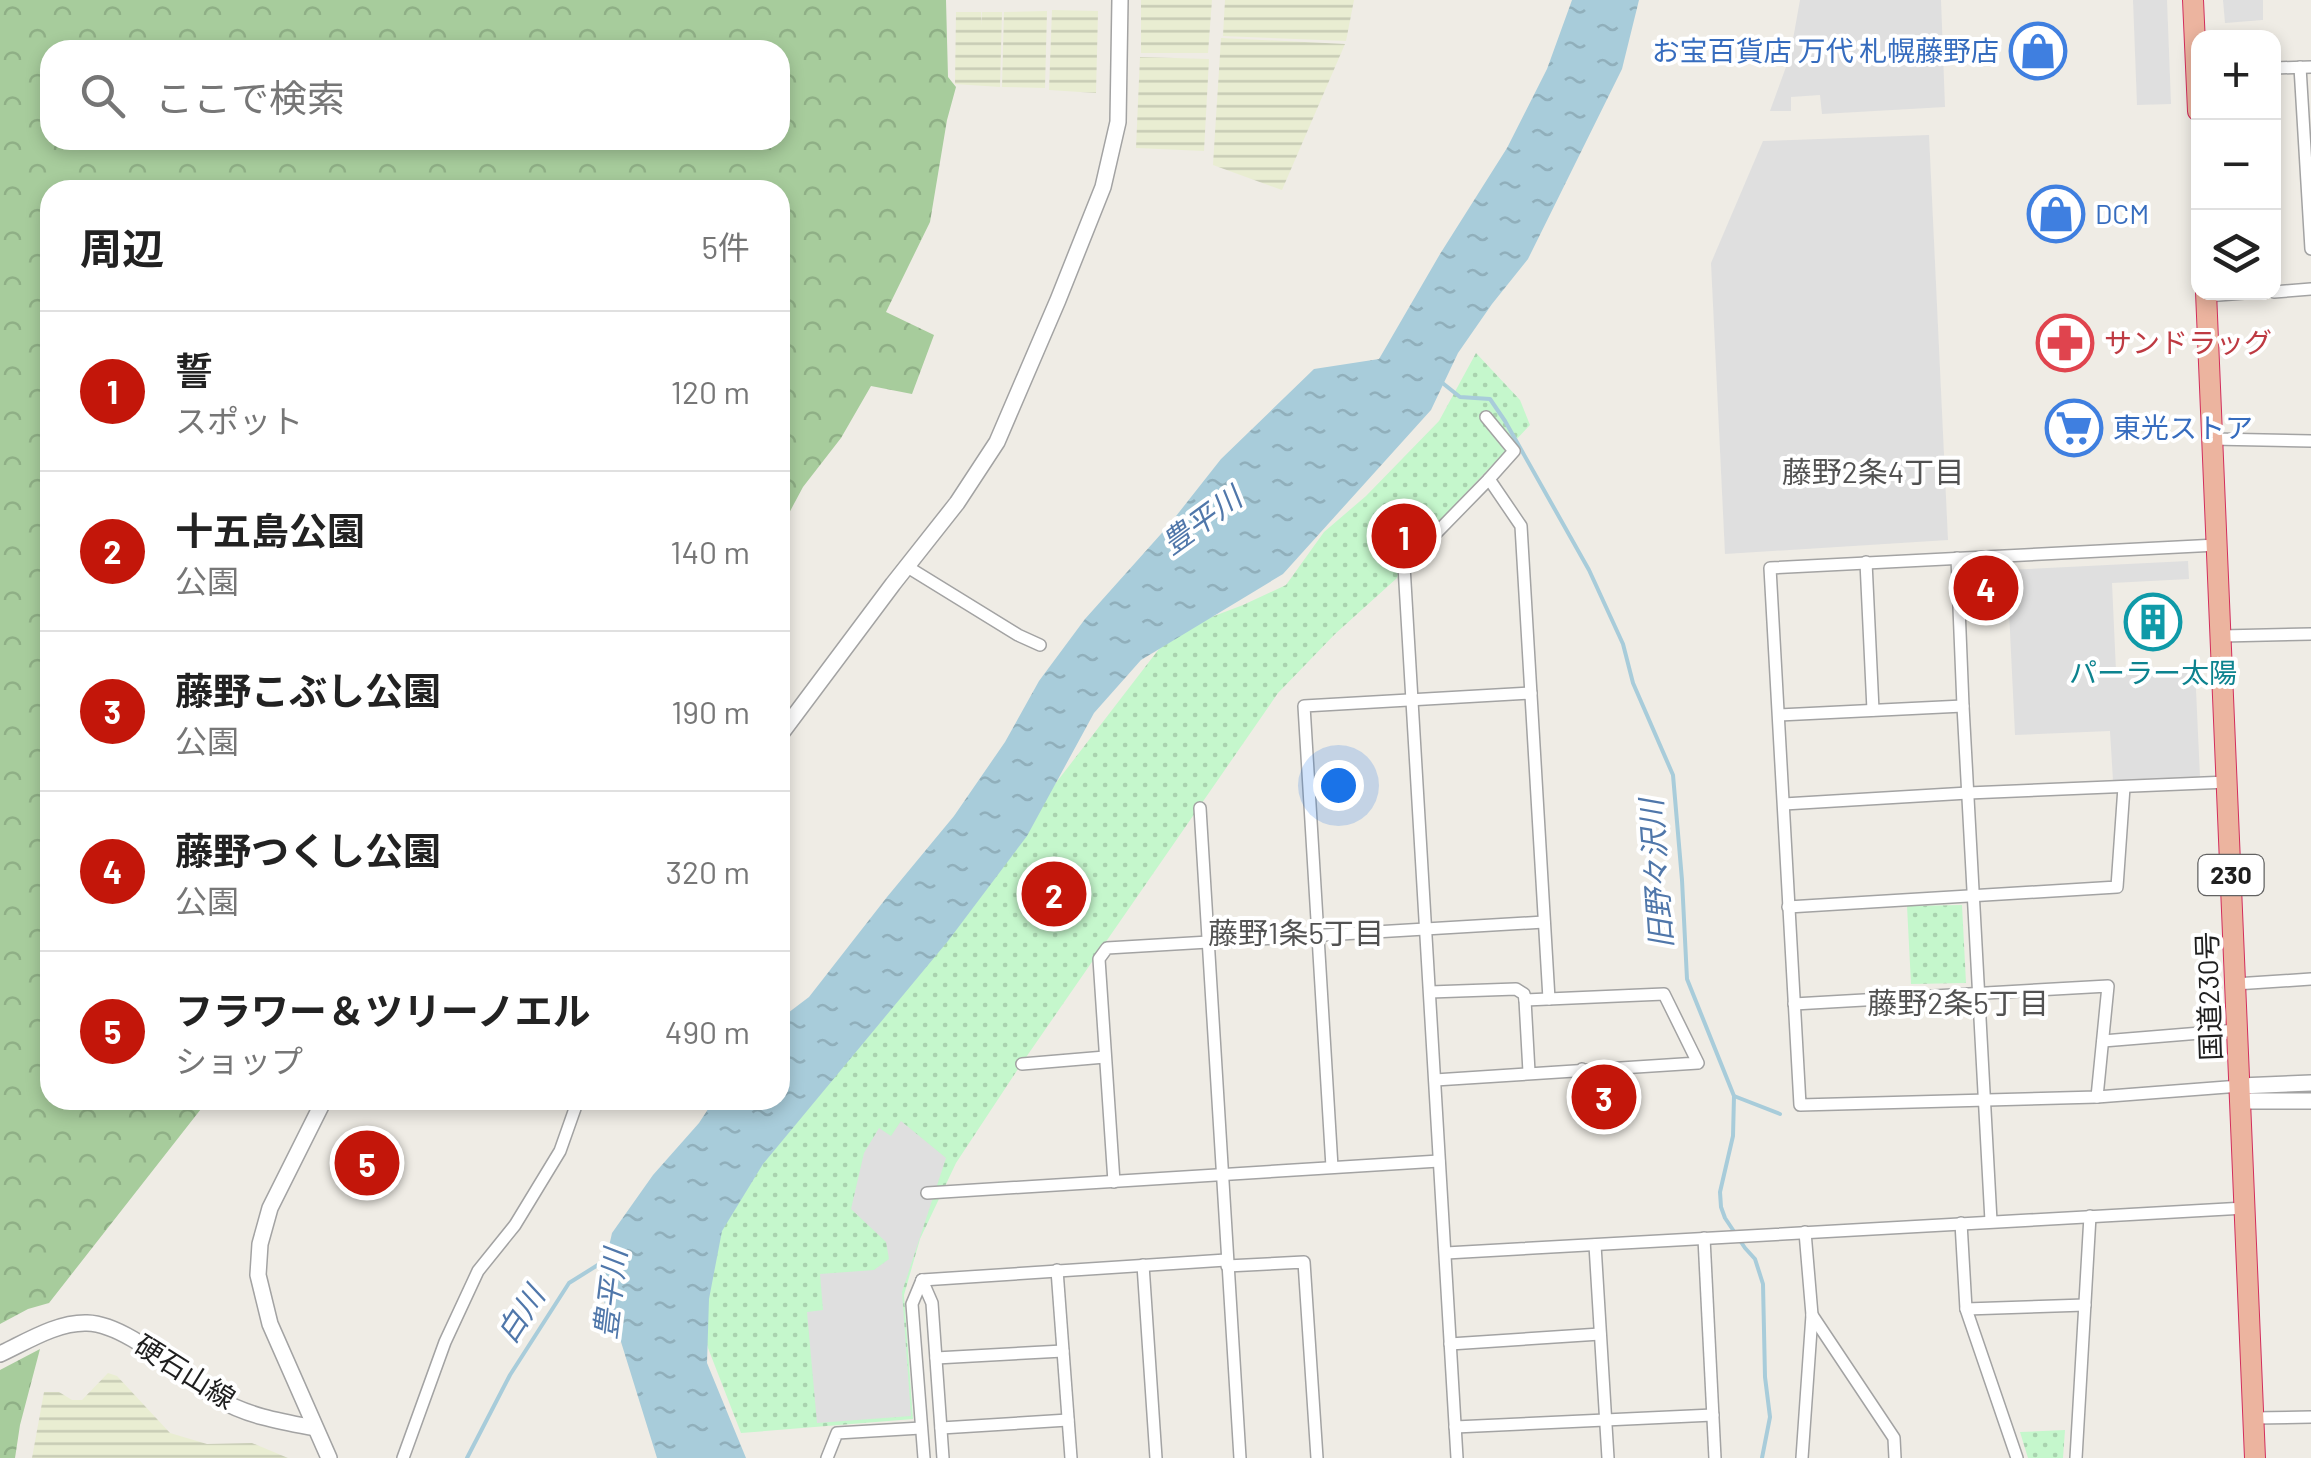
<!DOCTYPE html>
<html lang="ja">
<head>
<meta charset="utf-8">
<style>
  :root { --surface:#fff; --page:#f2f2f2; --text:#222; --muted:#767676; --line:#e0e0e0; --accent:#c3160a }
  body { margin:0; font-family:Barlow,"Noto Sans JP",sans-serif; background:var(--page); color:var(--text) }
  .controls { position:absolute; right:30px; top:30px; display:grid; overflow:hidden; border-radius:20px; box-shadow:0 5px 15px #0003 }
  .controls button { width:90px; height:90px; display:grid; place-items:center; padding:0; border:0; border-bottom:2px solid var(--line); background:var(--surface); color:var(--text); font:50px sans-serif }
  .you { position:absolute; left:1338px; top:785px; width:35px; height:35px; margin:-25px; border:8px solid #fff; border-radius:50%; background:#1a73e8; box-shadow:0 0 0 15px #1a73e833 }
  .badge { display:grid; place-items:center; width:65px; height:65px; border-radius:50%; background:var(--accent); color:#fff; font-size:32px; font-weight:700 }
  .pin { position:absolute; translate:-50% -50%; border:5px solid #fff; box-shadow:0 2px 10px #0006 }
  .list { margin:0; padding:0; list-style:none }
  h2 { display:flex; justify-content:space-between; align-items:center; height:130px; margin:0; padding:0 40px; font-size:42px }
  h2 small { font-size:32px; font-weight:400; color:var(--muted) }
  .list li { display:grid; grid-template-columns:65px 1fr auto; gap:30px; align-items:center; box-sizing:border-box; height:160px; padding:0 40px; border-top:2px solid var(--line) }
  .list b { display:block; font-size:38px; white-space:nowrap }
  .list p { margin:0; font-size:32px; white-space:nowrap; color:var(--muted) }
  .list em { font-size:32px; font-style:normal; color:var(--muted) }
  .icon { flex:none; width:55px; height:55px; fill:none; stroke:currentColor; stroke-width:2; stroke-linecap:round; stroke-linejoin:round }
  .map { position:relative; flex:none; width:2311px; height:1458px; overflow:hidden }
  .search { position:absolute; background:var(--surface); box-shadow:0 5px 15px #0003; left:40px; top:40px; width:750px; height:110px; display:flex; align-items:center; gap:25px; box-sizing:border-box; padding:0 35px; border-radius:30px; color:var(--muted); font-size:38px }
  .panel { position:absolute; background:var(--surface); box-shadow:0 5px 15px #0003; left:40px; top:180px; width:750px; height:930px; border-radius:30px }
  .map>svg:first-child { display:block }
</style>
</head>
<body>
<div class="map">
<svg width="2311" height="1458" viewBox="0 0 2311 1458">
  <defs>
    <pattern id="farmland-rules" width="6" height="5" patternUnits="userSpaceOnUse" patternTransform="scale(2.5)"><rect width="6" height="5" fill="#e9edd2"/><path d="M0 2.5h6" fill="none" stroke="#c7cbb4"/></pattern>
    <pattern id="forest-crowns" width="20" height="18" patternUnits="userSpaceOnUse" patternTransform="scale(2.5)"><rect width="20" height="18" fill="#a7cc9c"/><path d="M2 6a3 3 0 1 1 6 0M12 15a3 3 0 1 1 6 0" fill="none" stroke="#8faf86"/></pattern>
    <pattern id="park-dots" width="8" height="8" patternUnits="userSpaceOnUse" patternTransform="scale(2.5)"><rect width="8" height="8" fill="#c5f7cc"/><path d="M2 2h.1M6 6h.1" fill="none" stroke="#a9d3af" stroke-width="1.8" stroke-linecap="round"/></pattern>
    <pattern id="water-ripples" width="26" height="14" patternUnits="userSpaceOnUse" patternTransform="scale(2.5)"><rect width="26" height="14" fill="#a8ccda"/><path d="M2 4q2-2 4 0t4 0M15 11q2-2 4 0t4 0" fill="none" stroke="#90afbb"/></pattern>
  </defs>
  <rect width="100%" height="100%" fill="#efece5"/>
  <g fill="url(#farmland-rules)">
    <polygon points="1141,0 1212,0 1208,53 1141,53"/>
    <polygon points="1225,0 1354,0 1346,41 1223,36"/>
    <polygon points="1052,10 1098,11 1096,93 1049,90"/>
    <polygon points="1047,11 1045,88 1002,87 1004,12"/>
    <polygon points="956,12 981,12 981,25 982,12 1002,12 1000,87 955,84"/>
    <polygon points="1221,38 1345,44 1282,190 1213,165"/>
    <polygon points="1140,57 1209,59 1204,151 1136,148"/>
    <polygon points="108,1373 117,1376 170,1433 207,1444 252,1443 288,1458 32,1458 44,1392 59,1392 72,1400 82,1400"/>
  </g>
  <g fill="url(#forest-crowns)" fill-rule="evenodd">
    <path d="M0,0H946L948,77L956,87L947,120L930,222L886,312L934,335L912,394L871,386L841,438L803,487L780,530V190H50V1100H208L49,1303L28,1309L0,1324ZM50,50H780V140H50Z"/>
    <polygon points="40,1349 20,1425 15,1458 0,1458 0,1370"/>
  </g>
  <g fill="url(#park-dots)">
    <polygon points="1476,353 1520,400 1530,425 1409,553 1397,578 1335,634 1278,693 1020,1066 956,1163 920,1239 904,1295 913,1419 741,1433 708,1348 695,1278 707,1220 992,866 1172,632 1243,605 1286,585 1324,532 1366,496 1439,421"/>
    <polygon points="2004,564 2006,607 1968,609 1966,569 1969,567"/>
    <polygon points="1962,905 1966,983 1911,984 1907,906"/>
    <polygon points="1617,1080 1619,1113 1591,1114 1589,1081"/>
    <polygon points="2065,1430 2063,1458 2028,1458 2020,1432"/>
  </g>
  <g fill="#dfdfdf">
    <polygon points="1800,0 1941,0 1945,107 1822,114 1820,95 1791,97 1791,111 1770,111 1790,56"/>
    <polygon points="2133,0 2167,0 2171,104 2137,105"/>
    <polygon points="2223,0 2263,0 2263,20 2225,23"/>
    <polygon points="1929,135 1948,540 1725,554 1711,263 1763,141"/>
    <polygon points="2188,561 2189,579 2112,583 2116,671 2195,668 2200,777 2113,781 2110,731 2015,735 2007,570"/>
    <polygon points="901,1121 946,1158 902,1292 911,1416 817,1423 807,1312 823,1310 820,1274 874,1270 889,1259 886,1242 851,1209 864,1153 879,1128 891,1136"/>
  </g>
  <polygon fill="url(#water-ripples)" points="1572,0 1639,0 1622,69 1528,259 1492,304 1458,353 1431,410 1283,574 1141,660 1094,713 1027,836 948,941 763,1164 722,1231 709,1299 707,1363 746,1458 657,1458 617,1329 599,1291 612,1233 653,1175 699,1123 714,1100 780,1100 780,1019 809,997 887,897 954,816 1005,742 1039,681 1085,619 1169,525 1221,459 1314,369 1379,359 1440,254 1507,148 1547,69"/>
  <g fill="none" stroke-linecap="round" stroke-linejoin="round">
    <g stroke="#a8ccda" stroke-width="4">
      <polyline points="1440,381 1460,397 1490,399 1505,421 1589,570 1623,644 1633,683 1673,775 1682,880 1687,979 1734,1096 1733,1136 1720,1192 1721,1207 1725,1218 1745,1248 1755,1259 1763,1284 1765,1377 1770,1417 1762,1458"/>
      <polyline points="1734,1096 1780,1114"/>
      <polyline points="467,1458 510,1375 569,1283 609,1258"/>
    </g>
    <g stroke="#a3a3a3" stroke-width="14">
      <g id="minor">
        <polyline points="2300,67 2311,249"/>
        <polyline points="2274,68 2311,67"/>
        <polyline points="2274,292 2311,289"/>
        <polyline points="2206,296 2257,292"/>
        <polyline points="1486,417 1514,451 1489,479"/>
        <polyline points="2213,439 2311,441"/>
        <polyline points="2217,545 1770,568 1800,1105 2097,1097 2240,1086"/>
        <polyline points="1957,558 1963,706 1991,1221"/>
        <polyline points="1866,562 1873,710"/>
        <polyline points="906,566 1018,635 1040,645"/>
        <polyline points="2222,636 2311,634"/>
        <polyline points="1779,715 1963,706"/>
        <polyline points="1784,804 1968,793 2228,782"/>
        <polyline points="1200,808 1240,1458"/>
        <polyline points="1788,907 2117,887 2124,787"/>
        <polyline points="2235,984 2311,979"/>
        <polyline points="1430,992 1516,989 1524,994 1525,1000 1664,994 1698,1063 1435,1080"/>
        <polyline points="1525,1000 1529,1072"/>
        <polyline points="1794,1004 2108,986 2097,1097"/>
        <polyline points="2103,1041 2237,1030"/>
        <polyline points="1022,1064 1105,1057"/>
        <polyline points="1582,1069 1585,1106"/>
        <polyline points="1332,1167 1304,706 1531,693"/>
        <polyline points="1114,1182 1099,959 1107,948 1544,922"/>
        <polyline points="927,1193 1439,1161"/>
        <polyline points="1961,1223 1966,1309 2017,1458"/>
        <polyline points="1704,1238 1715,1458"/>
        <polyline points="1595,1245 1608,1458"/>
        <polyline points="1446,1253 2245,1208"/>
        <polyline points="1143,1265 1156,1458"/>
        <polyline points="1227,1266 1304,1262 1317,1458"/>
        <polyline points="1057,1270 1071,1458"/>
        <polyline points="922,1280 1226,1260"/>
        <polyline points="922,1280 932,1303 943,1458"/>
        <polyline points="922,1280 912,1304 924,1458"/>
        <polyline points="1966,1309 2085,1305"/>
        <polyline points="1812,1315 1894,1438 1895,1458"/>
        <polyline points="1450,1344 1600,1334"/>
        <polyline points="936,1358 1063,1351"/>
        <polyline points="2254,1418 2311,1417"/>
        <polyline points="1455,1427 1713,1415"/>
        <polyline points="941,1428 1068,1420"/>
        <polyline points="403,1458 445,1342 478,1271 515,1225 560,1151 578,1100"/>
        <polyline points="827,1458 837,1433 921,1428"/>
        <polyline points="1457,1458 1404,566 1489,479 1521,526 1549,999"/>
        <polyline points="1802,1458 1812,1315 1805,1232"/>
        <polyline points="2076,1458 2090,1216"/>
      </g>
    </g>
    <g stroke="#a3a3a3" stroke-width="18">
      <g id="tertiary">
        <polyline points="780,735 893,584 957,503 997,442 1058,300 1103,187 1118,122 1120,0"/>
        <polyline points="2240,1086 2311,1083"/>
        <polyline points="324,1100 270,1208 260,1244 258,1275 270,1324 329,1458"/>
        <polyline points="2240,1101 2311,1101"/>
        <path d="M0,1354C26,1342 57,1322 87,1323C129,1324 182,1378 219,1399C247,1416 283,1422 315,1428"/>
      </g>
    </g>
    <g stroke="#d22e5c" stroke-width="22">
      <g id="trunk">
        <polyline points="2193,0 2198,111"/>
        <polyline points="2206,292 2255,1458"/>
      </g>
    </g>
    <use href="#minor" stroke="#fff" stroke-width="11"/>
    <use href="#tertiary" stroke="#fff" stroke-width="15"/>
    <use href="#trunk" stroke="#ecb49f" stroke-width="20"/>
  </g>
  <defs>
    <g id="shop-ring" transform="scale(2.875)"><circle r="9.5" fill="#fff" stroke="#3f7fe0" stroke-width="1.5"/><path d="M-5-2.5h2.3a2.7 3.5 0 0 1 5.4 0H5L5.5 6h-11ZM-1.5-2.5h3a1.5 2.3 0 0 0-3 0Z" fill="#3f7fe0"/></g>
    <g id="pharmacy-ring" transform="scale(2.875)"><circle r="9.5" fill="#fff" stroke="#e0444e" stroke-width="1.5"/><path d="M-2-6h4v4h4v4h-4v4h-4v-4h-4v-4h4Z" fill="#e0444e"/></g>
    <g id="supermarket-ring" transform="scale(2.875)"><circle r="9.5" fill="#fff" stroke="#3f7fe0" stroke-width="1.5"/><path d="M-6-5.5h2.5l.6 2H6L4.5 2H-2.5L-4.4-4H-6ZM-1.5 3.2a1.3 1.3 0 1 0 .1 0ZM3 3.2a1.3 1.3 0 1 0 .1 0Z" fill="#3f7fe0"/></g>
    <g id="building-ring" transform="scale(2.875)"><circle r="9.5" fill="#fff" stroke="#0f9aa8" stroke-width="1.5"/><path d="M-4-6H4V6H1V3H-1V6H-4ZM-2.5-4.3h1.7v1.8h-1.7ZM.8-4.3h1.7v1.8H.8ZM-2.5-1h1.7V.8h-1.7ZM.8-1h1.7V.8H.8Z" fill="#0f9aa8"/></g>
  </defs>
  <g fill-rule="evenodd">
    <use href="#shop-ring" x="2038" y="51"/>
    <use href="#shop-ring" x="2056" y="214"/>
    <use href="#pharmacy-ring" x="2065" y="343"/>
    <use href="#supermarket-ring" x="2074" y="428"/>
    <use href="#building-ring" x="2153" y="622"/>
  </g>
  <g text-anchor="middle" stroke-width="8" stroke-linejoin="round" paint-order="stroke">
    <rect fill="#fff" stroke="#626262" stroke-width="2.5" x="2198.5" y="855" width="65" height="40" rx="8"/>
    <g font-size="25" font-weight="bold" fill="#1f1f1f">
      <text x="2231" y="884">230</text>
    </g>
    <g font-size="28" fill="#366cbe" stroke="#fff" text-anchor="start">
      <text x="1999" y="61" text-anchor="end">お宝百貨店 万代 札幌藤野店</text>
      <text x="2095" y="224">DCM</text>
      <text x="2113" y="438">東光ストア</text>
    </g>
    <g font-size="28" fill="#be3a42" stroke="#fff" text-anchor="start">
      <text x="2104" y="353">サンドラッグ</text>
    </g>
    <g font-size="28" fill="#0d838f" stroke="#fff">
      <text x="2153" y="683">パーラー太陽</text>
    </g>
    <g font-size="28" fill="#1f1f1f" stroke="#fff">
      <text transform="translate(2209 996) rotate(-92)" y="10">国道230号</text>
      <text transform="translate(185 1372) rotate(32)" y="10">硬石山線</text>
    </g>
    <g font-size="30" fill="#525252" stroke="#fff">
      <text x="1873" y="483">藤野2条4丁目</text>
      <text x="1296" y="944">藤野1条5丁目</text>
      <text x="1958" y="1014">藤野2条5丁目</text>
    </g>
    <g font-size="30" font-style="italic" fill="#5077aa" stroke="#fff">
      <text transform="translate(1202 521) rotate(-36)" y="10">豊平川</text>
      <text transform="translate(1657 874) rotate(-94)" y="10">旧野々沢川</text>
      <text transform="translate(611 1294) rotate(-83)" y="10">豊平川</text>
      <text transform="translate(521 1315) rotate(-57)" y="10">白川</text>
    </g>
  </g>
</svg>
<div class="controls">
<button>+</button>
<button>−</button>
<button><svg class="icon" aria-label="layers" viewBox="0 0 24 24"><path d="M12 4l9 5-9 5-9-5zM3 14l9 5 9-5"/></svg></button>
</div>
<div class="you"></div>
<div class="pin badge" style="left:1404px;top:536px">1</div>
<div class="pin badge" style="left:1054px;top:894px">2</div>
<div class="pin badge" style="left:1604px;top:1097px">3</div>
<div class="pin badge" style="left:1986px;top:588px">4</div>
<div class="pin badge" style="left:367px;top:1163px">5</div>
<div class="search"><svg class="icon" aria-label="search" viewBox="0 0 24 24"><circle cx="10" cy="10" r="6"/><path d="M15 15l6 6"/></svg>ここで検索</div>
<section class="panel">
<h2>周辺<small>5件</small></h2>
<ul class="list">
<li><span class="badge">1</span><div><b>誓</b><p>スポット</p></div><em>120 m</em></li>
<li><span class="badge">2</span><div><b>十五島公園</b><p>公園</p></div><em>140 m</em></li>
<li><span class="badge">3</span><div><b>藤野こぶし公園</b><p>公園</p></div><em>190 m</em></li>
<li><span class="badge">4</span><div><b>藤野つくし公園</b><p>公園</p></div><em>320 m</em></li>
<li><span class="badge">5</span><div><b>フラワー＆ツリーノエル</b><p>ショップ</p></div><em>490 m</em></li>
</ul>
</section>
</div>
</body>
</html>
